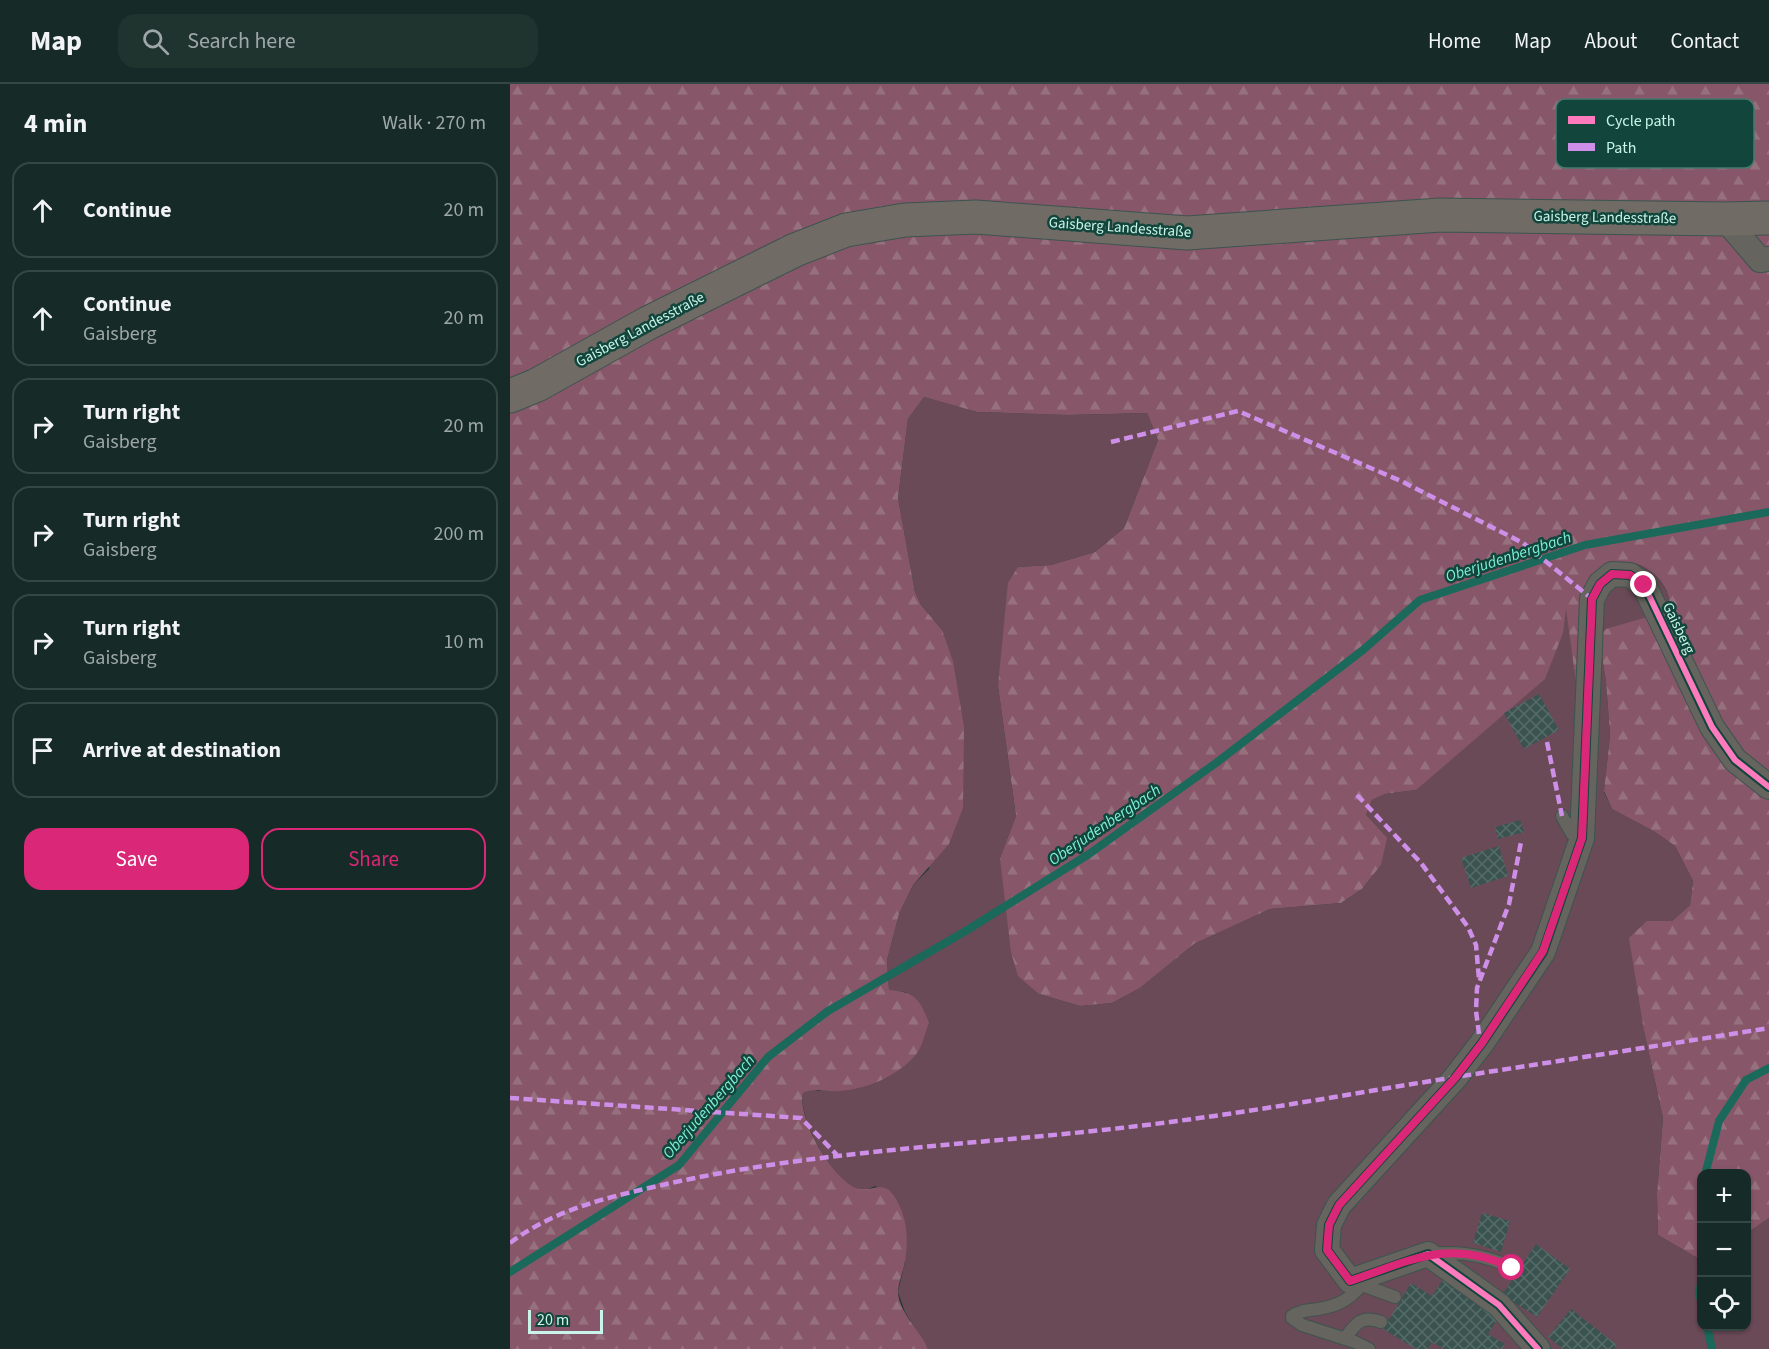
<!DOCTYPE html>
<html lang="en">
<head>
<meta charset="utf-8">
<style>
  :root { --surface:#162b27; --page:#1f332f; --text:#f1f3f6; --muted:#9ea7a7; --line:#354744; --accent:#db2777 }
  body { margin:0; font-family:"Source Sans 3",sans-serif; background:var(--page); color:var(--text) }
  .controls { position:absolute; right:18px; bottom:18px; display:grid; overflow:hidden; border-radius:12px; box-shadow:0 2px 4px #0004 }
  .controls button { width:54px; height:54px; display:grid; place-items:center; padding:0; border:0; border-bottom:2px solid var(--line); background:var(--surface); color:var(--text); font:30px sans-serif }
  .scale { position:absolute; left:18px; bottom:15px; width:75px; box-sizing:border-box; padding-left:6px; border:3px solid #c9f4e9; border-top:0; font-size:16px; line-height:21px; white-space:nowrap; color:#c9f4e9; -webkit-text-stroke:4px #12453b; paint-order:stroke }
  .stop { position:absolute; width:18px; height:18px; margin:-14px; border:4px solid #db2777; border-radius:50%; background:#fff }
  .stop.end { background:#db2777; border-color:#fff; box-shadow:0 2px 6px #0008 }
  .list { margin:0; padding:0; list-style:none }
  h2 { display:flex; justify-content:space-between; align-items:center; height:78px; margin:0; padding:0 24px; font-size:26px }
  h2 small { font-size:20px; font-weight:400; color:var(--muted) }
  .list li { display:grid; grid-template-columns:39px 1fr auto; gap:18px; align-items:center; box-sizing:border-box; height:96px; margin:0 12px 12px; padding:0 12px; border:2px solid var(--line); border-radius:18px }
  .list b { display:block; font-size:22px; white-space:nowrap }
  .list p { margin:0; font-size:20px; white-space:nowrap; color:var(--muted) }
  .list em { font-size:20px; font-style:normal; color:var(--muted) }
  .actions { display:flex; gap:12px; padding:18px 24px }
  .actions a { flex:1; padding:14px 0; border:2px solid var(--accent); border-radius:18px; text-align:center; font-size:21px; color:var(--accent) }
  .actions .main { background:var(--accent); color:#fff }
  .icon { flex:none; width:33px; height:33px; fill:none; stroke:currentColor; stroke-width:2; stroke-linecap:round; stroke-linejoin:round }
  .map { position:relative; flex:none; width:1259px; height:1265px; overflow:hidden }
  header { display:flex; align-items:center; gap:36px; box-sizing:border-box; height:84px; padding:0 30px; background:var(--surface); border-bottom:2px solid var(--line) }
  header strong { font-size:28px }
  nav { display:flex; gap:33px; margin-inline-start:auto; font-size:21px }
  .search { width:420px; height:54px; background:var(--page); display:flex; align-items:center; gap:15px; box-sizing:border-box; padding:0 21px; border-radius:18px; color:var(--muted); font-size:22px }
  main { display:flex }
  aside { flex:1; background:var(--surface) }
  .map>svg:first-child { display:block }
</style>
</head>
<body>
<header>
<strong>Map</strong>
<div class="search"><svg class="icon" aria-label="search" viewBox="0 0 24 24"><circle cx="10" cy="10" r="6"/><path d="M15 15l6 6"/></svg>Search here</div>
<nav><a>Home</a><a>Map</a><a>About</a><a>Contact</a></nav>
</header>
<main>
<aside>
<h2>4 min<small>Walk · 270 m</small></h2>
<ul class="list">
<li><svg class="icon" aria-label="ahead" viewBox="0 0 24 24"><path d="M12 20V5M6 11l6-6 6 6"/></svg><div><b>Continue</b></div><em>20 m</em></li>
<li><svg class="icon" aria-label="ahead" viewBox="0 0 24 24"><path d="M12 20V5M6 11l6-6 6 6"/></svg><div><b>Continue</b><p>Gaisberg</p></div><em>20 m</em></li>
<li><svg class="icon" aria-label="right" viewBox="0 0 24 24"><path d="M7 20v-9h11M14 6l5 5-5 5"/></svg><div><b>Turn right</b><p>Gaisberg</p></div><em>20 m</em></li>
<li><svg class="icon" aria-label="right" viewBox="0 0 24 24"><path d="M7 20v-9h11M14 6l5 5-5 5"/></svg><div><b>Turn right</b><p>Gaisberg</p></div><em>200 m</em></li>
<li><svg class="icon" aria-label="right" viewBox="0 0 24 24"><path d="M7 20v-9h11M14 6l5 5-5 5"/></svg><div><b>Turn right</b><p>Gaisberg</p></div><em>10 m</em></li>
<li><svg class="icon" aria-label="arrive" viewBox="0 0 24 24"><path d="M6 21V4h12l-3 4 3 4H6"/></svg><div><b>Arrive at destination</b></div></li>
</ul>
<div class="actions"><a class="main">Save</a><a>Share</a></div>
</aside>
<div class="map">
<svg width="1259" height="1265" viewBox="0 0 1259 1265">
  <defs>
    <pattern id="forest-firs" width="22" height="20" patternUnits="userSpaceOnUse" patternTransform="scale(1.5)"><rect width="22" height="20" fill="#875769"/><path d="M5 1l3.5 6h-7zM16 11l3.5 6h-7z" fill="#97707e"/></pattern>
    <pattern id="building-cross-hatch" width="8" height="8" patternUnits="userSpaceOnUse" patternTransform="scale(1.5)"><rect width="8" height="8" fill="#3b5350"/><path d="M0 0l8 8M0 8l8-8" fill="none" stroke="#566c69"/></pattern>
  </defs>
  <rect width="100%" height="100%" fill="#1e3934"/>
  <path fill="#6a4a56" d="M414,313L467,328L558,331L637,329L648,356L614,444L585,468L541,481L508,483L488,602L506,732L490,774L529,910L570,922L602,919L630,904L684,860L760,825L831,819L852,805L871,781L856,731L862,716L875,710L906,706L1056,521L1070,629L1071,524L1099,482C1104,481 1109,478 1113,478C1136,476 1166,505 1158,527L1089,554L1096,598L1100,651L1094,708L1102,725L1145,748L1165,762L1183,797L1180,821L1162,837H1137L1134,947L1153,1034L1147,1109L1148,1151L1191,1176L1192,1242H1236L1237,1149L1259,1134V1265H418L395,1228L388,1208L395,1178L366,1102C362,1103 356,1106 352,1106C326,1104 287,1034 293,1009L300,1005L310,1007L396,908L379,907L377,876L389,830L403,801L419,785L432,546L411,521L405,508L388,414L398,335Z"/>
  <path fill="url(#forest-firs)" d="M0,0H1259V1134L1237,1149L1236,1090H1192L1191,1176L1148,1151L1147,1109L1153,1034L1134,947L1119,854L1137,837H1162L1180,821L1183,797L1165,762L1145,748L1102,725L1094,707L1100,651L1096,598L1089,554L1096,545L1158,527C1166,504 1136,476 1113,478C1109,478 1104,481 1099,482L1070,629L1056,525L1053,549L1035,595L906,706L875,710L862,716L856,731L877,754L871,781L852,805L831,819L760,825L684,860L630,904L602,919L570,922L529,910L508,892L501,868L490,774L506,732L488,602L498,499L508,483L541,481L585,468L614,444L648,356L637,329L558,331L467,328L414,313L398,335L388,414L405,508L411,521L432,546L443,577L454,643L453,724L439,760L403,801L389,830L377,876L379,906C405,908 410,915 419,939C415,948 413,961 407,969C389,992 357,1005 329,1007C317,1008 304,1003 293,1009C287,1035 322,1094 346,1104C361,1110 373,1093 386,1115C398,1135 399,1160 394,1182C392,1190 388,1201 388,1209C390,1230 410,1246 418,1265H0Z"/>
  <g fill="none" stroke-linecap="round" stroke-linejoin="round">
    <g stroke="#1b695a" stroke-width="8">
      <polyline points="1198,1090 1196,1087 1209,1037 1236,996 1259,984"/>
      <polyline points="0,1188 169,1081 258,973 318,927 454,848 579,770 706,679 853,566 910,516 1075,461 1259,428"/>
      <polyline points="1192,1194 1189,1210 1192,1219"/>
      <polyline points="1197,1242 1202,1265"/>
    </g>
  </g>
  <g fill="url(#building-cross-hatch)">
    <polygon points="1029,610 1049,646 1014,665 994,629"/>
    <polygon points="1010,736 1014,748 988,755 985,743"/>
    <polygon points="989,762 998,792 961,804 951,774"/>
    <polygon points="972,1129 1000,1137 991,1168 963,1159"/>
    <polygon points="1026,1160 1060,1185 1027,1233 992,1211"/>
    <polygon points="934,1194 992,1228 978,1250 995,1260 992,1265 934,1265 922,1258 918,1265 906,1265 873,1245 901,1199 922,1212"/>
    <polygon points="1061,1225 1107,1261 1104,1265 1053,1265 1038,1253"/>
  </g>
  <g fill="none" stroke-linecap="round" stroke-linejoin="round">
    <g stroke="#3c544f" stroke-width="14">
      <g id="lane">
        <polyline points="1052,732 1062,750 1072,754"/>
        <path d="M922,1170C950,1167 976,1171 1002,1184"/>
        <polyline points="844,1198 885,1213"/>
        <path d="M852,1200C839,1218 822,1224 800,1226C793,1227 788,1228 782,1232V1234L792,1241L845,1258L859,1265"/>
        <path d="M835,1254C846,1239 852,1231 871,1238"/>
      </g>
    </g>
    <g stroke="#3c544f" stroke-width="26">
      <g id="street">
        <polyline points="1215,135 1250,176 1259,175"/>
        <polyline points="1028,1265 989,1221 918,1170 840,1197 817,1166 819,1141 829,1121 945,994 972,959 1033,868 1072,754 1082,515 1090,500 1102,490 1120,491 1134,501 1202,643 1225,676 1259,703"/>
      </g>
    </g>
    <g stroke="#3c544f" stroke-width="35">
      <polyline id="secondary" points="0,312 27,301 138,239 285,166 336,146 395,136 466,133 677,149 930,131 1215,135 1259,134"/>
    </g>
    <use href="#lane" stroke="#66645e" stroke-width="12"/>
    <use href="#street" stroke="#66645e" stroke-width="24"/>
    <use href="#secondary" stroke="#706c65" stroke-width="33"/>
    <g stroke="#ce8fe9" stroke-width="4.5" stroke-dasharray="9 4.5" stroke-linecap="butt">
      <polyline points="601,358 728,327 891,397 1013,459 1082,515"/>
      <polyline points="1037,658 1052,732"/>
      <polyline points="847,711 911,779 958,843 966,861 969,895"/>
      <polyline points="969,950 966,927 967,904 999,820 1011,758"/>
      <polyline points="0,1014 291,1034 327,1071"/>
      <path d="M0,1159C48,1123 104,1112 161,1099C326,1063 494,1060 660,1038C737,1028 813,1015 890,1002C1013,982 1136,964 1259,944"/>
    </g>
    <g stroke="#12453b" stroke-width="10">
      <polyline id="cycleway" points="1028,1265 989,1221 918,1170 840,1197 817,1166 819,1141 829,1121 945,994 972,959 1033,868 1072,754 1082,515 1090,500 1102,490 1120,491 1134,501 1202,643 1225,676 1259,703"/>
    </g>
    <use href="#cycleway" stroke="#fd7abc" stroke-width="6"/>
  </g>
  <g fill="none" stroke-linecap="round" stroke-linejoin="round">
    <path stroke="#db2777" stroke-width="8" d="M1002,1184C941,1153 899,1177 840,1197L817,1166L819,1141L829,1121L945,994L972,959L1033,867L1072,754L1082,515L1090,500L1102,490L1120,491L1134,501"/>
  </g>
  <g text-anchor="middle" stroke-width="5" stroke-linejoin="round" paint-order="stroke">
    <g font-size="15" fill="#c9f4e9" stroke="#12453b">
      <text transform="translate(1095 133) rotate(1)" y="5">Gaisberg Landesstraße</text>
      <text transform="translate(610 143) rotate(4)" y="5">Gaisberg Landesstraße</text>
      <text transform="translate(130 245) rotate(-28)" y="5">Gaisberg Landesstraße</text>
      <text transform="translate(1169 544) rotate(64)" y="5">Gaisberg</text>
    </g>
    <g font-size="16" font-style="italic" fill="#7defd5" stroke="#12453b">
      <text transform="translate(998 472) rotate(-18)" y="6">Oberjudenbergbach</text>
      <text transform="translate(594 740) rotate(-34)" y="6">Oberjudenbergbach</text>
      <text transform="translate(198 1022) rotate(-49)" y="6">Oberjudenbergbach</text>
    </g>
  </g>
  <rect x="1046" y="15" width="198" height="69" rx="9" fill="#12453b" stroke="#497a6f" stroke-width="1.5"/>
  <rect x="1058" y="32" width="27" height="8" fill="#fd7abc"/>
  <rect x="1058" y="59" width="27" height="8" fill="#ce8fe9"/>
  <g font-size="16" fill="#c9f4e9">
    <text x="1096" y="42">Cycle path</text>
    <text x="1096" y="69">Path</text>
  </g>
</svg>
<div class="controls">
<button>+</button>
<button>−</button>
<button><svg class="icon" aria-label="locate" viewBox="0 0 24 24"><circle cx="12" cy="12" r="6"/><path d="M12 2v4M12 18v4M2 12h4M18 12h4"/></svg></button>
</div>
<div class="scale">20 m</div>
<div class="stop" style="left:1002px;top:1184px"></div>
<div class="stop end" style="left:1134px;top:501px"></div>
</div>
</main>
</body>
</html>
